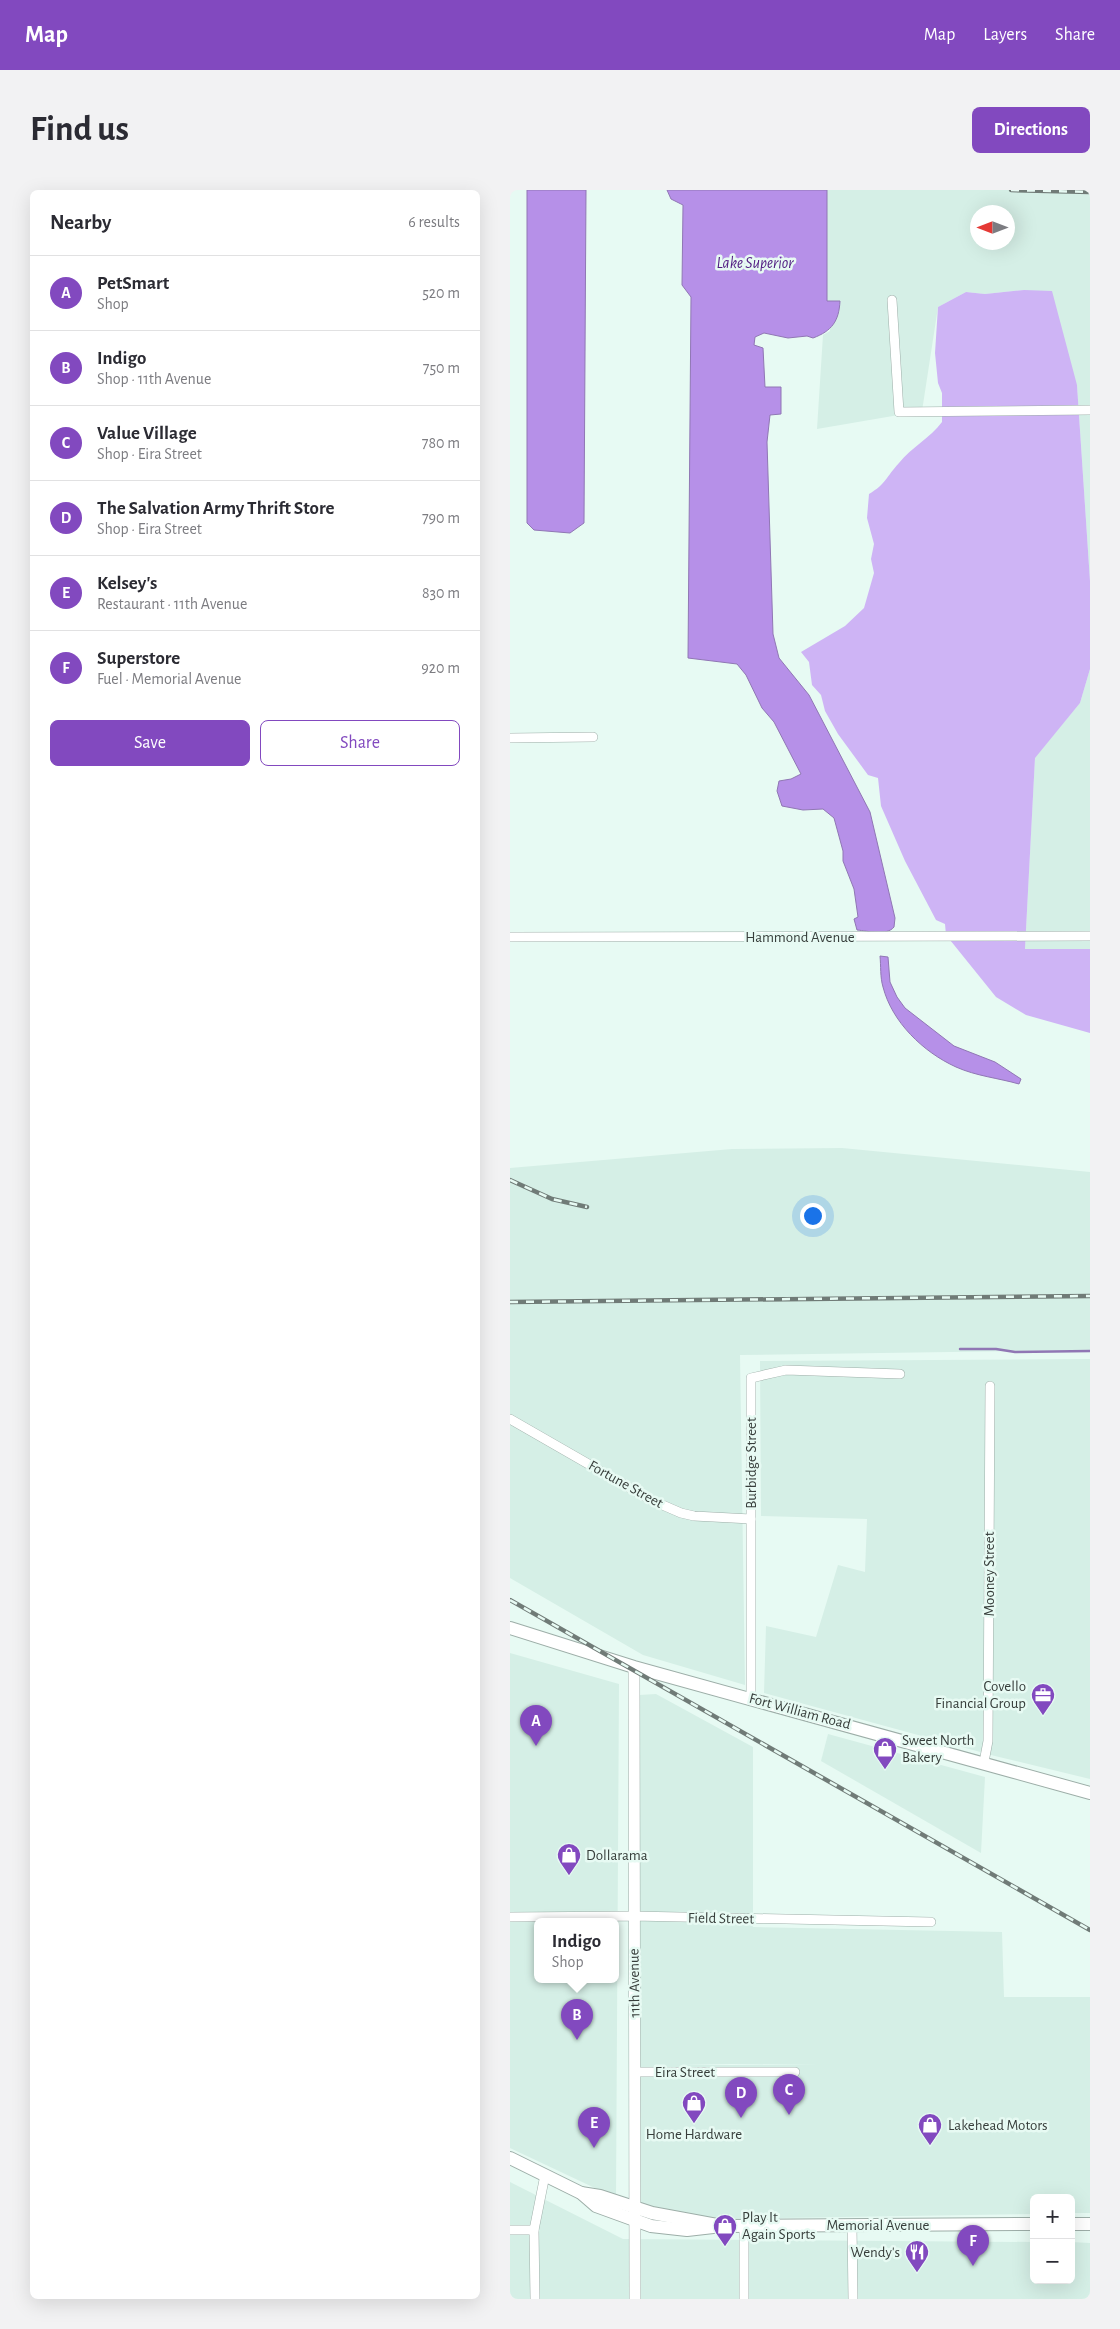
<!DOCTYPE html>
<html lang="en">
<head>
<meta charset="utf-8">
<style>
  :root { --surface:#fff; --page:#f2f2f3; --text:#2b2b33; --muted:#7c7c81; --line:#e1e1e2; --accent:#8249bf }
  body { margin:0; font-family:"Alegreya Sans",sans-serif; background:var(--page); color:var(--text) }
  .controls { position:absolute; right:15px; bottom:15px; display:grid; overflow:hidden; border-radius:8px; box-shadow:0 5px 20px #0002 }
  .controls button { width:45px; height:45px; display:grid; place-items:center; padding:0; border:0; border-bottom:1px solid var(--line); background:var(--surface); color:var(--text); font:25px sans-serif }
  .compass { position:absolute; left:460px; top:15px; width:45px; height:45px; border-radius:50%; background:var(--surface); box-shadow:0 5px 20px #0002; rotate:270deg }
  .you { position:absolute; left:302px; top:1025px; width:18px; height:18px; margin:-12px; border:4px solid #fff; border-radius:50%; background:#1a73e8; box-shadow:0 0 0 8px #1a73e833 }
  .badge { display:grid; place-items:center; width:32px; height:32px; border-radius:50%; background:var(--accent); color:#fff; font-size:16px; font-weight:700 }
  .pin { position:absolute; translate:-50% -41px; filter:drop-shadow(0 1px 2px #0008) }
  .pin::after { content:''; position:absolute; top:26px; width:18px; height:15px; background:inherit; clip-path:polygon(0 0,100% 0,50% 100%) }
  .popup { position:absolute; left:24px; top:1728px; width:85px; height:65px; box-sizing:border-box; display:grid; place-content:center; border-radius:8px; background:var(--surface); filter:drop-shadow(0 1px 4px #0005); font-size:16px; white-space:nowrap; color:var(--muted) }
  .popup b { font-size:19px; color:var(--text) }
  .popup::after { content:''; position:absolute; left:50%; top:100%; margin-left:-10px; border:10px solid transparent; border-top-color:var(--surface) }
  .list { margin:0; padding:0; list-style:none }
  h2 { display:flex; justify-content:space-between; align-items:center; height:65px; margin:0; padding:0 20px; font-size:21px }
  h2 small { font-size:16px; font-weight:400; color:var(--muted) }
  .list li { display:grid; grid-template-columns:32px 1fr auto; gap:15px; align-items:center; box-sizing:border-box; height:75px; padding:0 20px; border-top:1px solid var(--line) }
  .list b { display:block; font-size:19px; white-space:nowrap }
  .list p { margin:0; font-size:16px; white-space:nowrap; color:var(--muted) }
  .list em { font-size:16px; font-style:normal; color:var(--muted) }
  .actions { display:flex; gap:10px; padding:15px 20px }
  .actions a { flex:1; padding:11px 0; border:1px solid var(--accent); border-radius:8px; text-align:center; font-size:18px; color:var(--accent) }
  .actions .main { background:var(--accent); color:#fff }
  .map { position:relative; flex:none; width:580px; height:2109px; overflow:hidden; border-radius:8px }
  header { display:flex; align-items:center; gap:30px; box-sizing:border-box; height:70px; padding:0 25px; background:var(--accent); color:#fff }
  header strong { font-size:24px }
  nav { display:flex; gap:28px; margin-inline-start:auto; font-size:18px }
  .intro { display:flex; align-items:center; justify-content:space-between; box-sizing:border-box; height:120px; padding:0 30px }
  h1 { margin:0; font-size:35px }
  .button { padding:12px 22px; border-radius:8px; background:var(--accent); color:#fff; font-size:18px; font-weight:700 }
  main { display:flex; gap:30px; padding:0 30px }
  aside { flex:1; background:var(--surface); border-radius:8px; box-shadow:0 5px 20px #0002 }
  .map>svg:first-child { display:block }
</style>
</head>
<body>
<header>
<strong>Map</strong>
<nav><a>Map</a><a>Layers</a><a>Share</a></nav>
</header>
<div class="intro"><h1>Find us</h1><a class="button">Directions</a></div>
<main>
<aside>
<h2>Nearby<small>6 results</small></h2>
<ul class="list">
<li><span class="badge">A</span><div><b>PetSmart</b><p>Shop</p></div><em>520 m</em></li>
<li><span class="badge">B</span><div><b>Indigo</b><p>Shop · 11th Avenue</p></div><em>750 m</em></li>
<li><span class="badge">C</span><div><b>Value Village</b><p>Shop · Eira Street</p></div><em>780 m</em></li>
<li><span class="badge">D</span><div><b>The Salvation Army Thrift Store</b><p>Shop · Eira Street</p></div><em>790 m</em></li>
<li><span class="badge">E</span><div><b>Kelsey's</b><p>Restaurant · 11th Avenue</p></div><em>830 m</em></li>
<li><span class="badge">F</span><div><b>Superstore</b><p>Fuel · Memorial Avenue</p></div><em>920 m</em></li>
</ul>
<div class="actions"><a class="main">Save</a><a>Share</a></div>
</aside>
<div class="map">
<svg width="580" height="2109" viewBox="0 0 580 2109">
  <rect width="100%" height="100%" fill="#e7faf3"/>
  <g fill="#d5efe6" fill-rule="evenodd">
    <path d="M317,0H580V391L567,195L514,100L475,104L456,102L428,117L412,221L307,239L313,145L320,141L317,111ZM468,22H498V52H468Z"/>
    <polygon points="580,479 580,759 515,759 525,567 570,513"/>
    <polygon points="332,958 580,982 580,1160 230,1165 235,1495 133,1465 0,1388 0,978 222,959"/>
    <polygon points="580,1169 580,1589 485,1566 254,1503 256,1436 306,1447 328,1375 355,1382 357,1329 251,1326 250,1171"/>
    <path d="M0,1463L109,1494L106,2008L0,1958ZM28,1731H106V1789H28Z"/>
    <path d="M146,1504L243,1557V1737L492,1742L494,1807H580V2023H561V2008H524V2024L209,2029L170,2024L131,2015L129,1505ZM221,1874L309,1875H169Z"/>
    <polygon points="318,1544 475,1587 471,1663 311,1571"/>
    <polygon points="0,1992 113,2049 524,2052 524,2090 561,2090 561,2052 580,2053 580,2109 0,2109"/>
  </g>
  <path fill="#ceb4f5" d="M514,100L542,101L567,195L580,391V479L570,513L525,568L515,759H580V843L516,825L486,807L436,745L435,734L426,730L395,671L371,616L368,588L358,585L328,544L315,521L311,505L302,495L299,472L291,462L335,436L354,418L364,383L361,369L364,354L357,328L359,304C376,294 376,287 389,273C402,257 420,248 432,232V203L428,193L425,163L428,117L456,102L475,104Z"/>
  <g fill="#b690e8" stroke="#9077b4">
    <polygon points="17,0 76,0 74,333 60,343 24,340 17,333"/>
    <path d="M157,0H317V111H330C329,131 322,141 303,148L297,146L278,148L254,143L245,147L244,155L253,158L255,197H271V224L260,225L257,252L263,444L269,468L299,505L360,622L385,728L384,737C377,746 358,741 347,740L344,729L348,727L344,699L333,671V661L324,628L313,619L293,620L272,616L267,601L269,591L281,589L291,584L264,532L252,518L236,485L227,474L178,468L181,107L172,95L173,15L161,9Z"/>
    <path d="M370,766L378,767L380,792L387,807L395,818L444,856L485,872L511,889L509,894C488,888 466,886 446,877C413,862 382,832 373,797C370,787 371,776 370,766Z"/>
  </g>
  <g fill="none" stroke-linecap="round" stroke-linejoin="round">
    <polyline stroke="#9077b4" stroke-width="2.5" points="450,1159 486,1159 505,1162 580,1161"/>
    <g stroke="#9daea8" stroke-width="10">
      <g id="minor">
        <polyline points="382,110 389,222 580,220"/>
        <polyline points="0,548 83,547"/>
        <polyline points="0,747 580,746"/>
        <polyline points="0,1229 141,1310 171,1323 184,1326 241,1329"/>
        <polyline points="241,1508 241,1188 276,1180 390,1184"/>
        <polyline points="474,1572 478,1551 480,1196"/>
        <polyline points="0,1727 123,1726 421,1732"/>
        <polyline points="125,1882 285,1882"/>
        <polyline points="342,2035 343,2109"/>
        <polyline points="0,2040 24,2040"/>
        <polyline points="25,2109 24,2040 35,1985"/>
        <polyline points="234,2109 234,2036"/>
      </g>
    </g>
    <g stroke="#9daea8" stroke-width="12">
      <polyline id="tertiary" points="124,1477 125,2109"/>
    </g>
    <g stroke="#9daea8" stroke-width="14">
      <g id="secondary">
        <polyline points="0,1438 124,1477 580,1603"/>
        <polyline points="0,1968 71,2003 86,2016 141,2036 177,2040 212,2036 524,2034"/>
        <polyline points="71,2003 90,2006 142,2023 207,2035"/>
        <polyline points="561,2034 580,2034"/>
      </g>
    </g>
    <use href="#minor" stroke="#fff" stroke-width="9"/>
    <use href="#tertiary" stroke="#fff" stroke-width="11"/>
    <use href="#secondary" stroke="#fff" stroke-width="12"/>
    <g stroke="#707b77" stroke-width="4.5">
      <g id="rail">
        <polyline points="501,0 580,2"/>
        <polyline points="0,990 42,1009 77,1017"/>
        <polyline points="0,1112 580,1106"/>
        <polyline points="0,1410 580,1740"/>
      </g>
    </g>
    <use href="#rail" stroke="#e7faf3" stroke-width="2.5" stroke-dasharray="8" stroke-linecap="butt"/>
  </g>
  <defs>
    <g id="office-pin" transform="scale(1.25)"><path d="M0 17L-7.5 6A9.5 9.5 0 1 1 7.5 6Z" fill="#8249bf" stroke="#e7faf3"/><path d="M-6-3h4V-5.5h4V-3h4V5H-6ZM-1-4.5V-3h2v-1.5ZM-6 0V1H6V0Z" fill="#fff"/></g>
    <g id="shop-pin" transform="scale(1.25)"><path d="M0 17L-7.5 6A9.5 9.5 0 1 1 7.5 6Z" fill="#8249bf" stroke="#e7faf3"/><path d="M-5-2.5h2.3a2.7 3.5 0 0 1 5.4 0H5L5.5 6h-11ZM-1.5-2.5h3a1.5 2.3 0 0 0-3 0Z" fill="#fff"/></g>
    <g id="restaurant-pin" transform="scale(1.25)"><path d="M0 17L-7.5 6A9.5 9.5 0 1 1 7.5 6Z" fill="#8249bf" stroke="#e7faf3"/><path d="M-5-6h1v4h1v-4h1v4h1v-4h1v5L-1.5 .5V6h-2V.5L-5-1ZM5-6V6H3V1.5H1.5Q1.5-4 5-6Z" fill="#fff"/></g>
  </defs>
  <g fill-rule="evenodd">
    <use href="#office-pin" x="533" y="1505"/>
    <use href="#shop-pin" x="375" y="1559"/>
    <use href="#shop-pin" x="59" y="1665"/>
    <use href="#shop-pin" x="184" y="1913"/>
    <use href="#shop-pin" x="420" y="1935"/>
    <use href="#shop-pin" x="215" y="2036"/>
    <use href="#restaurant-pin" x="407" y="2062"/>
  </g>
  <g text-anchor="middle" stroke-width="5" stroke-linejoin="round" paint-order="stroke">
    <g font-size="15" fill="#373e3b" stroke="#e7faf3">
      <text x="290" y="752">Hammond Avenue</text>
      <text transform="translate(241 1273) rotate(-90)" y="5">Burbidge Street</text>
      <text transform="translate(116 1294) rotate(29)" y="5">Fortune Street</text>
      <text transform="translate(479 1384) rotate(-90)" y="5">Mooney Street</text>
      <text transform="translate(290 1521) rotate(15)" y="5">Fort William Road</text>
      <text transform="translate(211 1728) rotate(1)" y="5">Field Street</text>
      <text transform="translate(124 1793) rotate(-91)" y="5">11th Avenue</text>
      <text x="175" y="1887">Eira Street</text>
      <text x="368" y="2040">Memorial Avenue</text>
    </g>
    <g font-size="15" fill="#373e3b" stroke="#e7faf3" text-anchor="start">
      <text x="516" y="1501" text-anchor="end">Covello<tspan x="516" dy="17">Financial Group</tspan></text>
      <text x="392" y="1555">Sweet North<tspan x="392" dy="17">Bakery</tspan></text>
      <text x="76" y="1670">Dollarama</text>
      <text x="438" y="1940">Lakehead Motors</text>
      <text x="184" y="1949" text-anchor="middle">Home Hardware</text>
      <text x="232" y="2032">Play It<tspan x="232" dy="17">Again Sports</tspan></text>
      <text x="390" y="2067" text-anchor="end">Wendy's</text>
    </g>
    <g font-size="16" font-style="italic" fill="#501b81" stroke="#e7faf3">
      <text x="245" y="78">Lake Superior</text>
    </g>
  </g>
</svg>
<div class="controls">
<button>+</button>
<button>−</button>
</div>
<svg class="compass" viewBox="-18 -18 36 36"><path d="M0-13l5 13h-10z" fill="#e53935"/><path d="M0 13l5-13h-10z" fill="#7c7c81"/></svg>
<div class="you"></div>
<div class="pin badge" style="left:26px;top:1556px">A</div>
<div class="pin badge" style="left:67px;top:1850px">B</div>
<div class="popup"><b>Indigo</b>Shop</div>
<div class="pin badge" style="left:279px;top:1925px">C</div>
<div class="pin badge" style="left:231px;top:1928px">D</div>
<div class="pin badge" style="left:84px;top:1958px">E</div>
<div class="pin badge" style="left:463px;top:2076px">F</div>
</div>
</main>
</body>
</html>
